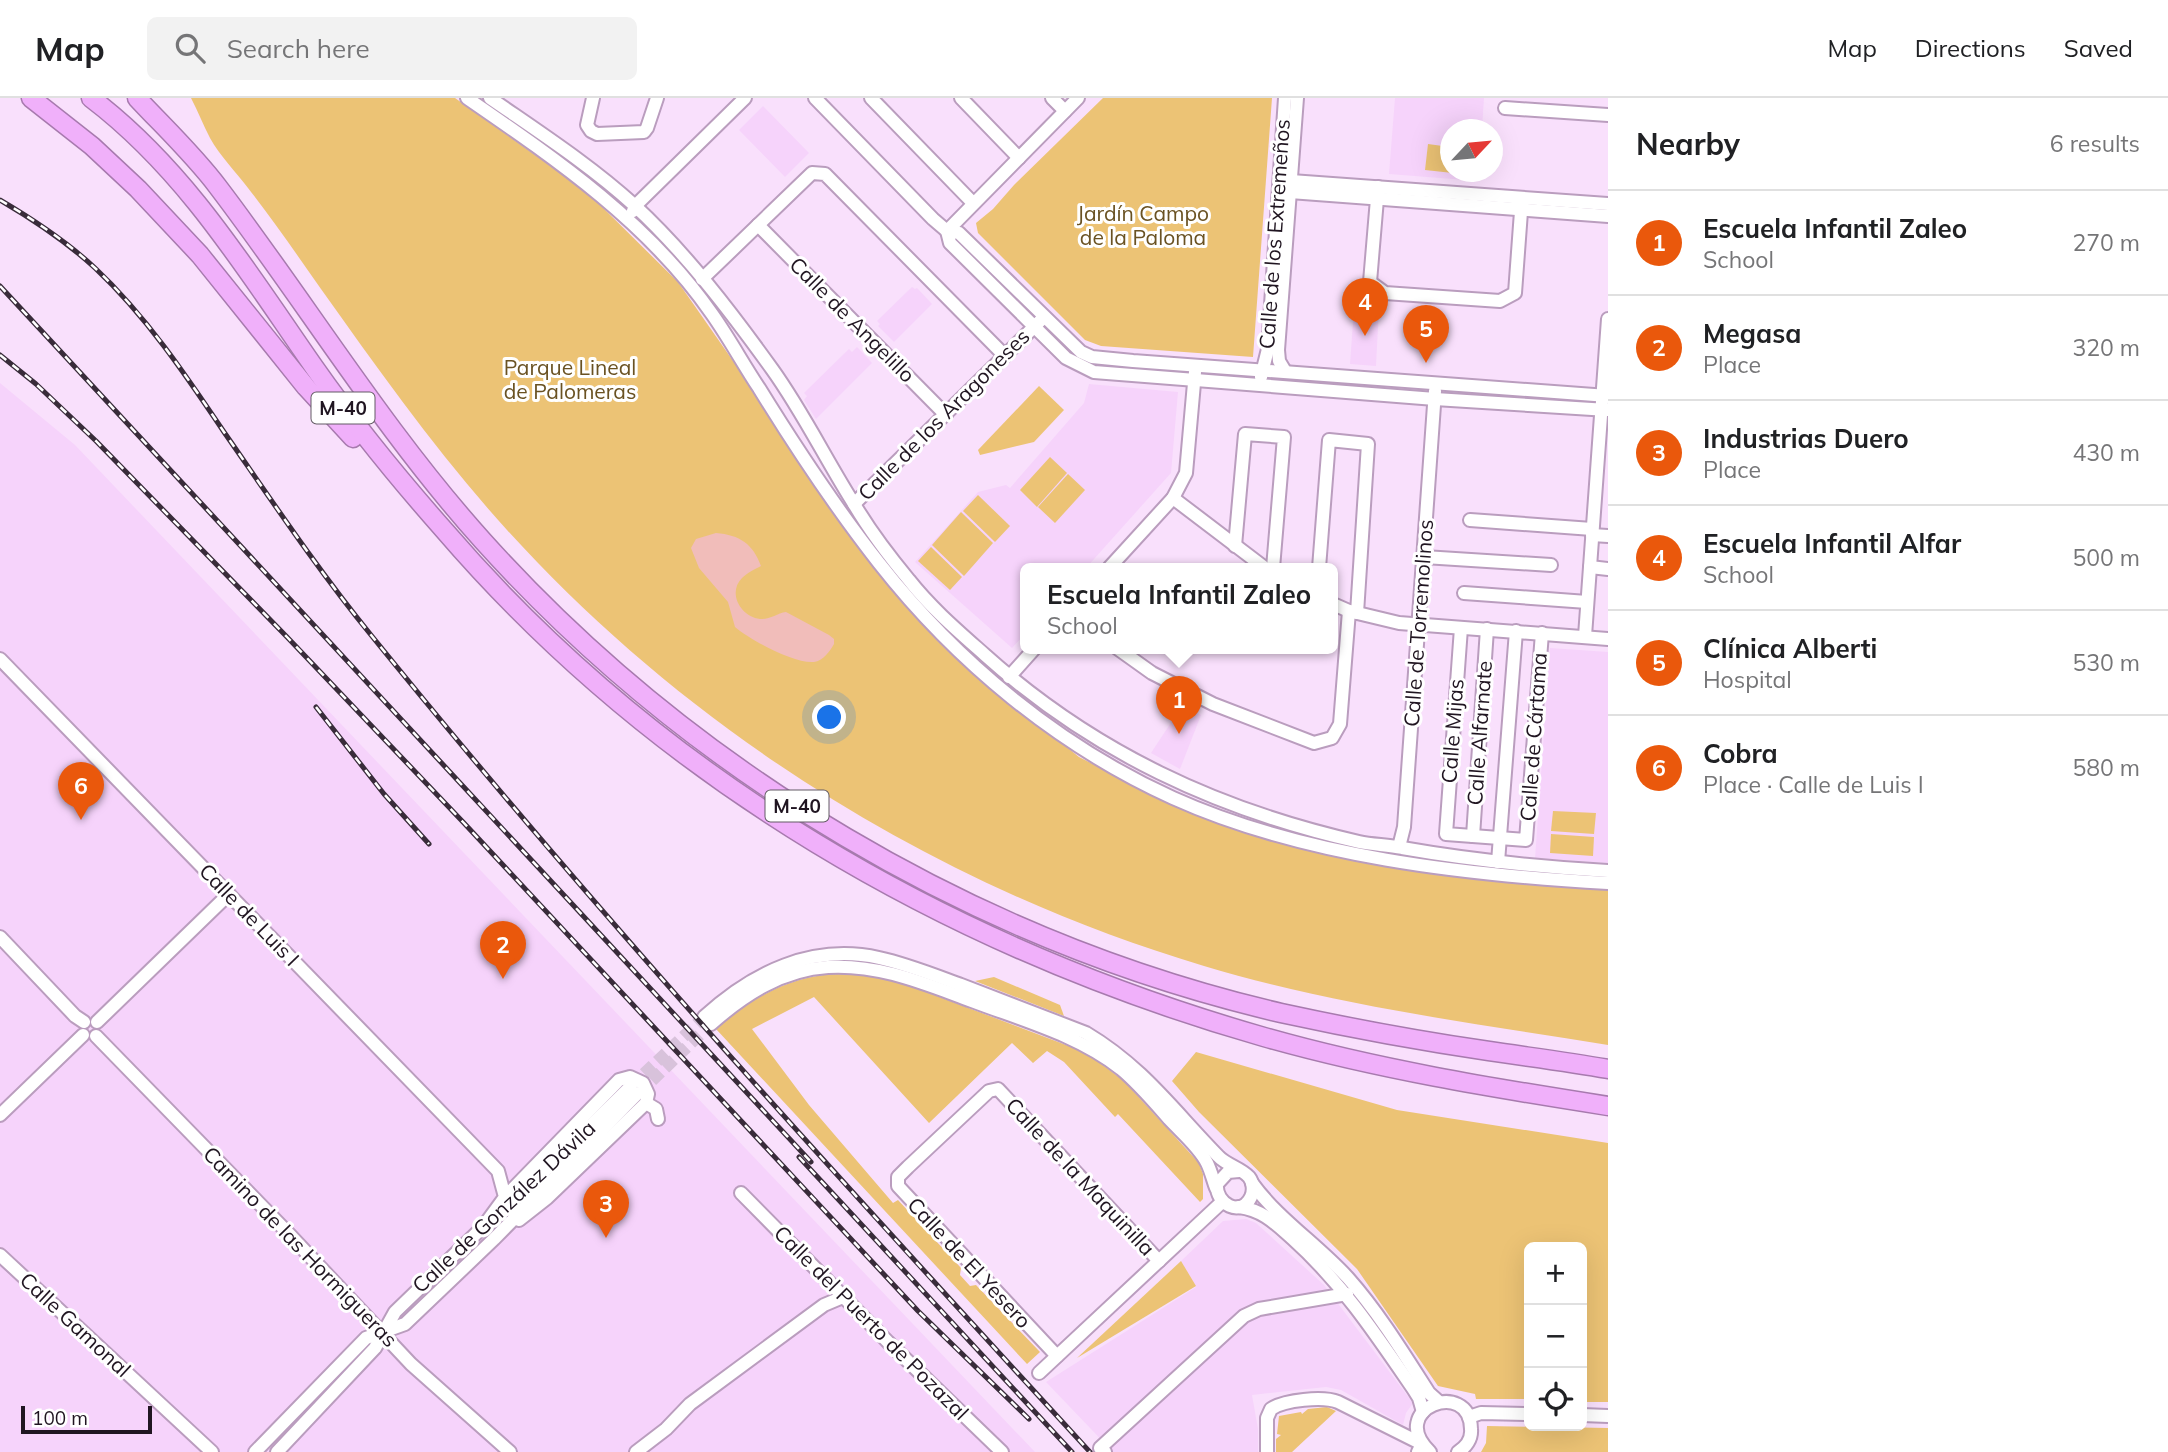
<!DOCTYPE html>
<html lang="en">
<head>
<meta charset="utf-8">
<style>
  :root { --surface:#fff; --page:#f2f2f2; --text:#202124; --muted:#757577; --line:#e0e0e0; --accent:#ea580c }
  body { margin:0; font-family:Mulish,sans-serif; background:var(--page); color:var(--text) }
  .controls { position:absolute; right:21px; bottom:21px; display:grid; overflow:hidden; border-radius:10px; box-shadow:0 7px 28px #0002 }
  .controls button { width:63px; height:63px; display:grid; place-items:center; padding:0; border:0; border-bottom:2px solid var(--line); background:var(--surface); color:var(--text); font:35px sans-serif }
  .compass { position:absolute; left:1440px; top:21px; width:63px; height:63px; border-radius:50%; background:var(--surface); box-shadow:0 7px 28px #0002; rotate:64deg }
  .scale { position:absolute; left:21px; bottom:18px; width:131px; box-sizing:border-box; padding-left:7px; border:4px solid #201521; border-top:0; font-size:19px; line-height:24px; white-space:nowrap; color:#201521; -webkit-text-stroke:5px #fff; paint-order:stroke }
  .you { position:absolute; left:830px; top:620px; width:24px; height:24px; margin:-18px; border:5px solid #fff; border-radius:50%; background:#1a73e8; box-shadow:0 0 0 10px #1a73e833 }
  .badge { display:grid; place-items:center; width:46px; height:46px; border-radius:50%; background:var(--accent); color:#fff; font-size:23px; font-weight:700 }
  .pin { position:absolute; translate:-50% -58px; filter:drop-shadow(0 2px 4px #0008) }
  .pin::after { content:''; position:absolute; top:37px; width:24px; height:21px; background:inherit; clip-path:polygon(0 0,100% 0,50% 100%) }
  .popup { position:absolute; left:1020px; top:465px; width:318px; height:91px; box-sizing:border-box; display:grid; place-content:center; border-radius:10px; background:var(--surface); filter:drop-shadow(0 2px 5px #0005); font-size:23px; white-space:nowrap; color:var(--muted) }
  .popup b { font-size:26px; color:var(--text) }
  .popup::after { content:''; position:absolute; left:50%; top:100%; margin-left:-14px; border:14px solid transparent; border-top-color:var(--surface) }
  .list { margin:0; padding:0; list-style:none }
  h2 { display:flex; justify-content:space-between; align-items:center; height:91px; margin:0; padding:0 28px; font-size:30px }
  h2 small { font-size:23px; font-weight:400; color:var(--muted) }
  .list li { display:grid; grid-template-columns:46px 1fr auto; gap:21px; align-items:center; box-sizing:border-box; height:105px; padding:0 28px; border-top:2px solid var(--line) }
  .list b { display:block; font-size:26px; white-space:nowrap }
  .list p { margin:0; font-size:23px; white-space:nowrap; color:var(--muted) }
  .list em { font-size:23px; font-style:normal; color:var(--muted) }
  .icon { flex:none; width:38px; height:38px; fill:none; stroke:currentColor; stroke-width:2; stroke-linecap:round; stroke-linejoin:round }
  .map { position:relative; flex:none; width:1608px; height:1354px; overflow:hidden }
  header { display:flex; align-items:center; gap:42px; box-sizing:border-box; height:98px; padding:0 35px; background:var(--surface); border-bottom:2px solid var(--line) }
  header strong { font-size:33px }
  nav { display:flex; gap:38px; margin-inline-start:auto; font-size:24px }
  .search { width:490px; height:63px; background:var(--page); display:flex; align-items:center; gap:18px; box-sizing:border-box; padding:0 24px; border-radius:10px; color:var(--muted); font-size:26px }
  main { display:flex }
  aside { flex:1; background:var(--surface) }
  .map>svg:first-child { display:block }
</style>
</head>
<body>
<header>
<strong>Map</strong>
<div class="search"><svg class="icon" aria-label="search" viewBox="0 0 24 24"><circle cx="10" cy="10" r="6"/><path d="M15 15l6 6"/></svg>Search here</div>
<nav><a>Map</a><a>Directions</a><a>Saved</a></nav>
</header>
<main>
<div class="map">
<svg width="1608" height="1354" viewBox="0 0 1608 1354">
  <rect width="100%" height="100%" fill="#f9e0fc"/>
  <g fill="#f6d3fb">
    <polygon points="1395,0 1484,0 1482,31 1450,32 1450,74 1479,74 1478,83 1389,76"/>
    <polygon points="763,8 809,55 785,79 739,32"/>
    <polygon points="912,189 915,191 917,190 932,206 894,244 878,228 880,226 877,223"/>
    <polygon points="1354,209 1379,211 1376,268 1350,266"/>
    <polygon points="857,249 872,265 816,321 804,302 807,298 804,295 849,251 852,254"/>
    <polygon points="0,285 75,347 1035,1354 0,1354"/>
    <polygon points="1089,286 1178,294 1171,375 1086,470 1025,470 1025,536 1012,550 915,464 978,394 1006,387 1010,390 1084,305"/>
    <polygon points="1550,550 1608,554 1608,765 1535,760"/>
    <polygon points="1186,609 1201,617 1180,671 1151,655 1180,611 1184,613"/>
    <polygon points="1246,1121 1256,1125 1324,1187 1413,1305 1406,1315 1403,1327 1341,1292 1326,1289 1252,1297 1258,1331 1258,1354 1113,1354 1046,1284 1196,1189 1181,1163 1223,1123"/>
  </g>
  <g fill="#ecc375">
    <path d="M191,0H455L586,93L678,184L768,313L850,438L924,528L975,575L1079,659L1164,702L1272,743L1351,761L1608,789V947C1473,925 1336,908 1204,868C939,789 693,637 507,432C439,357 380,274 321,191C297,157 274,123 248,90C236,74 220,58 210,40C203,27 198,13 191,0Z"/>
    <polygon points="1103,0 1272,0 1253,259 1101,248 1085,242 978,135 976,125 993,111 1014,87"/>
    <polygon points="1428,46 1450,49 1450,74 1471,74 1471,77 1425,72"/>
    <polygon points="1039,288 1064,312 1034,344 980,357 978,352"/>
    <polygon points="1050,359 1067,375 1037,409 1020,392"/>
    <polygon points="1068,376 1085,392 1055,425 1038,409"/>
    <polygon points="978,397 1010,428 995,444 963,413"/>
    <polygon points="961,414 993,445 964,478 932,447"/>
    <polygon points="931,449 962,479 950,492 918,463"/>
    <polygon points="1553,713 1596,715 1594,736 1551,733"/>
    <polygon points="1551,736 1594,739 1593,758 1550,755"/>
    <path d="M841,875L885,880L908,887L1074,950L1099,964L1124,983L1199,1065L1203,1076V1101L1200,1104L1118,1016L1115,1019L1064,964L1047,953L1033,965L1012,945L929,1025L814,899L752,931L809,1007L893,1105L898,1102L961,1170L960,1177L970,1188L976,1187L1040,1254L1027,1266L716,931C753,898 791,878 841,875Z"/>
    <polygon points="994,879 1060,907 1064,918 975,883"/>
    <polygon points="1196,954 1397,1012 1608,1045 1608,1304 1582,1304 1582,1149 1529,1149 1529,1301 1476,1301 1475,1296 1438,1288 1357,1171 1199,1014 1172,983"/>
    <polygon points="1181,1163 1196,1188 1077,1260"/>
    <polygon points="1327,1309 1336,1313 1292,1354 1276,1354 1276,1341 1281,1337 1277,1336 1279,1318 1301,1314 1302,1316 1308,1311"/>
    <polygon points="1487,1328 1608,1330 1608,1354 1481,1354 1486,1345"/>
  </g>
  <path fill="#f1bdba" d="M716,435C740,437 753,446 761,468C755,471 747,475 742,480C727,495 741,519 760,521C770,522 777,515 786,514L829,537L834,541V546C830,553 823,563 814,564C795,566 750,542 735,529L728,504L699,470L691,450L696,441Z"/>
  <g fill="none" stroke-linecap="round" stroke-linejoin="round">
    <g stroke="#d8c2db" stroke-width="12" stroke-dasharray="12 6" stroke-linecap="butt">
      <polyline points="631,988 704,919"/>
      <polyline points="639,995 711,926"/>
    </g>
    <g stroke="#ba9dbe" stroke-width="16">
      <g id="minor">
        <path d="M467,0C557,62 649,125 712,216C729,240 743,266 759,290C796,350 835,409 879,465C956,563 1058,648 1173,700C1304,759 1465,777 1608,785"/>
        <path d="M490,0C539,34 590,67 634,107C686,155 731,214 772,271C803,314 826,362 854,406C870,433 889,458 909,482C931,510 958,533 985,557C1093,654 1218,712 1359,744C1373,747 1388,747 1402,750C1470,762 1539,769 1608,773"/>
        <polyline points="593,0 587,27 591,33 597,36 644,34 647,30 657,0"/>
        <polyline points="815,0 933,121 947,133 959,135 1081,254 1092,259 1133,263 1608,298"/>
        <polyline points="871,0 973,105"/>
        <polyline points="961,0 1019,60"/>
        <polyline points="1052,0 1065,13"/>
        <polyline points="1505,10 1608,17"/>
        <polyline points="1291,83 1608,106"/>
        <polyline points="1378,89 1370,184 1385,195 1500,203 1515,195 1522,100"/>
        <polyline points="1290,94 1608,118"/>
        <polyline points="633,113 635,108 745,0"/>
        <polyline points="758,127 946,317"/>
        <polyline points="947,133 950,145 1066,260 1094,274 1435,301 1608,312"/>
        <polyline points="947,133 1078,0"/>
        <polyline points="702,181 812,75 825,76 1005,258"/>
        <polyline points="1285,273 1279,263 1278,252 1297,0"/>
        <polyline points="1261,279 1268,251 1285,0"/>
        <polyline points="1173,400 1265,470"/>
        <polyline points="854,406 1041,222"/>
        <polyline points="1470,422 1592,431"/>
        <polyline points="1592,437 1608,438"/>
        <polyline points="1235,448 1245,336 1284,339 1273,470"/>
        <polyline points="1424,459 1551,467"/>
        <polyline points="1590,469 1608,471"/>
        <polyline points="1109,470 1173,400 1186,375 1195,274"/>
        <polyline points="1319,470 1329,342 1368,346 1357,515"/>
        <polyline points="1464,495 1587,504"/>
        <polyline points="1333,506 1349,513 1399,525 1608,541"/>
        <polyline points="1461,530 1446,736 1526,742 1542,535"/>
        <polyline points="1585,538 1608,221"/>
        <polyline points="1117,550 1152,575 1213,606 1314,645 1332,640 1340,626 1349,513"/>
        <polyline points="0,561 498,1073 505,1099 483,1129"/>
        <polyline points="1009,579 1035,550"/>
        <polyline points="1473,738 1487,531"/>
        <polyline points="1399,749 1404,729 1435,293"/>
        <polyline points="1498,764 1516,533"/>
        <polyline points="0,839 75,918 84,924"/>
        <path d="M704,919C752,875 812,845 879,860C907,866 934,877 961,887C1002,903 1044,919 1086,935C1143,969 1173,1012 1218,1058C1226,1067 1241,1070 1249,1079C1253,1084 1254,1093 1251,1099C1241,1120 1215,1106 1217,1086L1228,1074L1239,1073"/>
        <polyline points="97,924 229,796"/>
        <path d="M711,926C745,896 782,872 828,869C880,866 925,886 972,903C1022,922 1078,937 1121,971C1139,986 1154,1004 1169,1021C1182,1035 1199,1049 1207,1065C1211,1073 1213,1082 1216,1090"/>
        <polyline points="96,938 289,1136 411,1266 510,1354"/>
        <polyline points="646,1005 656,1011 658,1021"/>
        <polyline points="0,1017 83,937"/>
        <path d="M1252,1085C1278,1121 1318,1147 1348,1180C1379,1215 1404,1256 1429,1295L1439,1304"/>
        <polyline points="741,1095 888,1244 1002,1354"/>
        <polyline points="505,1099 619,982 630,979 643,985 648,996 646,1005 547,1100 519,1122"/>
        <path d="M1239,1109C1263,1112 1276,1126 1293,1141C1342,1185 1377,1238 1414,1292L1419,1300L1423,1314"/>
        <polyline points="0,1157 212,1354"/>
        <polyline points="1057,1258 898,1088 898,1079 908,1069 989,993 998,991 1159,1163"/>
        <polyline points="1039,1275 1222,1104"/>
        <polyline points="1582,1317 1608,1318"/>
        <polyline points="1469,1319 1481,1315 1529,1316"/>
        <polyline points="255,1354 366,1240 405,1226 494,1141 638,995"/>
        <polyline points="277,1354 375,1250 395,1214 483,1129 505,1112 631,988"/>
        <polyline points="636,1354 666,1331 690,1306 824,1207 843,1199"/>
        <polyline points="1105,1354 1100,1350 1244,1218 1259,1211 1347,1196"/>
        <path d="M1267,1354V1320L1271,1311C1284,1302 1323,1298 1338,1304L1422,1346L1418,1354"/>
        <path d="M1430,1354C1385,1311 1470,1279 1471,1331C1472,1341 1466,1349 1458,1354"/>
      </g>
    </g>
    <g stroke="#a77aae" stroke-width="21">
      <g id="highway">
        <polyline points="31,0 92,48 138,91 200,157 306,289 353,340"/>
        <path d="M91,0C186,72 247,173 314,269C354,326 398,380 444,432C659,682 949,849 1264,939C1376,971 1493,990 1608,1008"/>
        <path d="M137,0C164,29 194,57 218,89C307,206 384,333 483,443C692,675 976,844 1281,915C1350,930 1420,943 1489,953C1529,959 1569,964 1608,971"/>
      </g>
    </g>
    <use href="#minor" stroke="#fff" stroke-width="12"/>
    <use href="#highway" stroke="#f0b0fa" stroke-width="18"/>
    <g stroke="#392c3a" stroke-width="5">
      <g id="rail">
        <path d="M0,102C34,122 66,143 95,170C146,218 185,276 224,334C272,403 318,472 371,537C599,819 845,1087 1090,1354"/>
        <polyline points="0,188 811,1064"/>
        <polyline points="0,257 36,286 96,343 287,539 463,724 918,1213 1029,1321"/>
        <polyline points="316,609 384,696 429,746"/>
        <polyline points="799,1059 1072,1354"/>
      </g>
    </g>
    <use href="#rail" stroke="#fff" stroke-width="2.5" stroke-dasharray="8" stroke-linecap="butt"/>
  </g>
  <g text-anchor="middle" stroke-width="6" stroke-linejoin="round" paint-order="stroke">
    <g fill="#fff" stroke="#635b64" stroke-width="2">
      <rect x="311.5" y="294.5" width="63" height="31" rx="5"/>
      <rect x="765.5" y="692.5" width="63" height="31" rx="5"/>
    </g>
    <g font-size="19" font-weight="bold" fill="#201521">
      <text x="343" y="317">M-40</text>
      <text x="797" y="715">M-40</text>
    </g>
    <g font-size="21" fill="#6a5222" stroke="#fff">
      <text x="1143" y="123">Jardín Campo<tspan x="1143" dy="24">de la Paloma</tspan></text>
      <text x="570" y="277">Parque Lineal<tspan x="570" dy="24">de Palomeras</tspan></text>
    </g>
    <g font-size="21" fill="#201521" stroke="#fff">
      <text transform="translate(1275 136) rotate(-86)" y="7">Calle de los Extremeños</text>
      <text transform="translate(852 222) rotate(45)" y="7">Calle de Angelillo</text>
      <text transform="translate(944 317) rotate(-45)" y="7">Calle de los Aragoneses</text>
      <text transform="translate(1419 525) rotate(-86)" y="7">Calle de Torremolinos</text>
      <text transform="translate(1453 633) rotate(-86)" y="7">Calle Mijas</text>
      <text transform="translate(1480 635) rotate(-86)" y="7">Calle Alfarnate</text>
      <text transform="translate(1534 639) rotate(-86)" y="7">Calle de Cártama</text>
      <text transform="translate(249 817) rotate(46)" y="7">Calle de Luis I</text>
      <text transform="translate(1080 1079) rotate(47)" y="7">Calle de la Maquinilla</text>
      <text transform="translate(504 1109) rotate(-43)" y="7">Calle de González Dávila</text>
      <text transform="translate(300 1149) rotate(46)" y="7">Camino de las Hormigueras</text>
      <text transform="translate(969 1165) rotate(47)" y="7">Calle de El Yesero</text>
      <text transform="translate(871 1225) rotate(45)" y="7">Calle del Puerto de Pozazal</text>
      <text transform="translate(75 1227) rotate(43)" y="7">Calle Gamonal</text>
    </g>
  </g>
</svg>
<div class="controls">
<button>+</button>
<button>−</button>
<button><svg class="icon" aria-label="locate" viewBox="0 0 24 24"><circle cx="12" cy="12" r="6"/><path d="M12 2v4M12 18v4M2 12h4M18 12h4"/></svg></button>
</div>
<svg class="compass" viewBox="-18 -18 36 36"><path d="M0-13l5 13h-10z" fill="#e53935"/><path d="M0 13l5-13h-10z" fill="#757577"/></svg>
<div class="scale">100 m</div>
<div class="you"></div>
<div class="pin badge" style="left:1179px;top:636px">1</div>
<div class="popup"><b>Escuela Infantil Zaleo</b>School</div>
<div class="pin badge" style="left:503px;top:881px">2</div>
<div class="pin badge" style="left:606px;top:1140px">3</div>
<div class="pin badge" style="left:1365px;top:238px">4</div>
<div class="pin badge" style="left:1426px;top:265px">5</div>
<div class="pin badge" style="left:81px;top:722px">6</div>
</div>
<aside>
<h2>Nearby<small>6 results</small></h2>
<ul class="list">
<li><span class="badge">1</span><div><b>Escuela Infantil Zaleo</b><p>School</p></div><em>270 m</em></li>
<li><span class="badge">2</span><div><b>Megasa</b><p>Place</p></div><em>320 m</em></li>
<li><span class="badge">3</span><div><b>Industrias Duero</b><p>Place</p></div><em>430 m</em></li>
<li><span class="badge">4</span><div><b>Escuela Infantil Alfar</b><p>School</p></div><em>500 m</em></li>
<li><span class="badge">5</span><div><b>Clínica Alberti</b><p>Hospital</p></div><em>530 m</em></li>
<li><span class="badge">6</span><div><b>Cobra</b><p>Place · Calle de Luis I</p></div><em>580 m</em></li>
</ul>
</aside>
</main>
</body>
</html>
